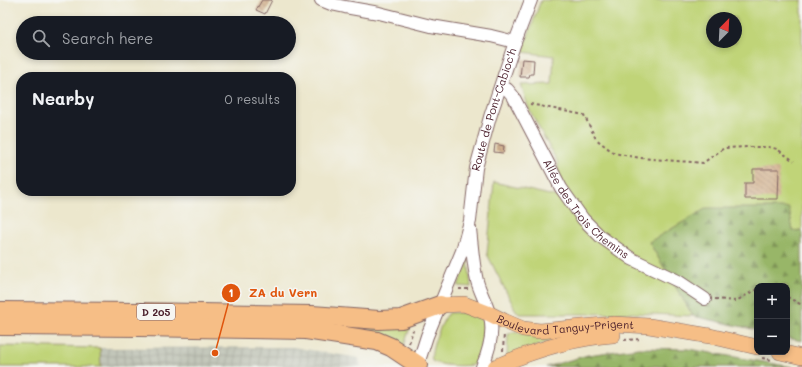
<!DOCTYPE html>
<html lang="en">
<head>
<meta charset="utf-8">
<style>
  :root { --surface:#171b24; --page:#20242c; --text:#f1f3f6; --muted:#9ea1a6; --line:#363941 }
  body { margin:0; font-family:Mali,sans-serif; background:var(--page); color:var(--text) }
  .controls { position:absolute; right:12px; bottom:12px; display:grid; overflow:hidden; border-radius:8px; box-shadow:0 2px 6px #0003 }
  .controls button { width:36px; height:36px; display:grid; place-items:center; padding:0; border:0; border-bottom:1px solid var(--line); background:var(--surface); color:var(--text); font:20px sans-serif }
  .compass { position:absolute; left:706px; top:12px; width:36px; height:36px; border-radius:50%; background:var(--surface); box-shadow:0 2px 6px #0003; rotate:24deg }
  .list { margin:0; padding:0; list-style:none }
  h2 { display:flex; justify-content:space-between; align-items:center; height:52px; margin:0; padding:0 16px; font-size:17px }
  h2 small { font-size:13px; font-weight:400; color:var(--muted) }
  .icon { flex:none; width:22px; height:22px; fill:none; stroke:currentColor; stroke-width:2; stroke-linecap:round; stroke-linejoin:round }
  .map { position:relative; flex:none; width:802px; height:367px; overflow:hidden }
  .search { position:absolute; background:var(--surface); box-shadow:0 2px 6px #0003; left:16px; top:16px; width:280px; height:44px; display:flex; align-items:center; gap:10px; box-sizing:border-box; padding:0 14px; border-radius:22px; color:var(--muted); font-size:15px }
  .panel { position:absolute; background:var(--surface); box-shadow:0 2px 6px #0003; left:16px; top:72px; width:280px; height:124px; border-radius:16px }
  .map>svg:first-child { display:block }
</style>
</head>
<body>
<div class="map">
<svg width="802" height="367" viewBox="0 0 802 367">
  <defs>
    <pattern id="industrial-grid" width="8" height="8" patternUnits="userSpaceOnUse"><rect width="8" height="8" fill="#c2c6b9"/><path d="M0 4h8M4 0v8" fill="none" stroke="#a8aa9f"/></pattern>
    <pattern id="forest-firs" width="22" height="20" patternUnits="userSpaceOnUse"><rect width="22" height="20" fill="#98b668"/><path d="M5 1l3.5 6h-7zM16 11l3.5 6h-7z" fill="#7e9356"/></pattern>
    <pattern id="building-back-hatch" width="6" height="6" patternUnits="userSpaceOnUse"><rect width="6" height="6" fill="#d2b18e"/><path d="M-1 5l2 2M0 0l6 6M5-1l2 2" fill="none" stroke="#ac8f74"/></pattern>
  </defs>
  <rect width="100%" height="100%" fill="#f6f6f2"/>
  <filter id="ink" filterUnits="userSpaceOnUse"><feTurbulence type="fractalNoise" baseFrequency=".025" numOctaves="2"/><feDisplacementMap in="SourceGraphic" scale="8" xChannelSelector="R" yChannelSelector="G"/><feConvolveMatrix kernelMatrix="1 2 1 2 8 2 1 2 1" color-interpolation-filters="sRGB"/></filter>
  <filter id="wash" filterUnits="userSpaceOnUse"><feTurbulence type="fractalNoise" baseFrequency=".012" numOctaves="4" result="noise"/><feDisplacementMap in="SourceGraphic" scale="16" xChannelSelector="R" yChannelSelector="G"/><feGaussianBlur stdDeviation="0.9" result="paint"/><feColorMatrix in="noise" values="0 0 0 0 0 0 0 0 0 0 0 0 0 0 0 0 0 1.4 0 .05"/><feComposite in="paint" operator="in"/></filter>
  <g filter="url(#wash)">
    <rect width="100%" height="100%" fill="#ece7cd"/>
    <polygon fill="url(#industrial-grid)" points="293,347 359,358 361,367 101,367 100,348"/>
    <g fill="#c0d478" stroke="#857a52" fill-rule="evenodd">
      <path d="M541,0H802V230L649,242L693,316L631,313L587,314H519L515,309L487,254L494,182L558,197V163L529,109L521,85L552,84L554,56L522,52ZM712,18H736V42H712Z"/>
      <polygon points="468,258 471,287 458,286 467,260"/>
      <path d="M449,313C460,312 474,313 483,321C484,332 482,356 475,364C467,367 440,366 432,361C429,351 442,320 449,313Z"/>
      <polygon points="412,321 404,346 384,335 359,329 314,326"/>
      <polygon points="511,332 555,336 556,339 507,357 508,334 510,334"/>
      <polygon points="0,346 100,348 101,367 0,367"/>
    </g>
    <g fill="url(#forest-firs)" stroke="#716a4a">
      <polygon points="707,208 789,208 793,231 802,230 802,341 787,338 787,286 757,286 757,330 693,316 649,242"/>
      <polygon points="639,348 688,349 793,367 668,367 655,366 651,367 546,367 588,355"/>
    </g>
    <g id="blocks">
      <g fill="url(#building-back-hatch)">
        <polygon points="262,0 272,0 265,14 256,10"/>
        <polygon points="522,59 534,60 533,74 530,74 529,77 520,77"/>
        <polygon points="495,144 504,146 503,153 494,152"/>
        <polygon points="753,169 779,169 778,199 745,199 745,183 753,183"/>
      </g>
    </g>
  </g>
  <g filter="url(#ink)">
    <use href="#blocks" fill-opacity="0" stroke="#836564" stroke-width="1"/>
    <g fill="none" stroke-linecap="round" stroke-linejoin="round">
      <g stroke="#836564" stroke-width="14">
        <g id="minor">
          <polyline points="321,0 331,4 345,7 379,13 431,26 491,36 515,42"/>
          <path id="s1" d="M501,86L507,89L513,96L561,188L583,219L601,237L632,259L678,281L705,299"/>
          <path d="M470,229C472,246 473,264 477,281C480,292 486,302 489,313C495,331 489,351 482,367"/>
          <path id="s2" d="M417,367L427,336L462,251L470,221L476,168L490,117L515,42L531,0"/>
        </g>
      </g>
      <g stroke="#836564" stroke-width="16">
        <g id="major">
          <path id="s3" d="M440,305L464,304L490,314L504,321L523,329L540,331L614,324L649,326L710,336L757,347"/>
          <polyline points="780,352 802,357"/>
          <path d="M495,367C532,351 572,338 613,335"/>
        </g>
      </g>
      <g stroke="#836564" stroke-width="20">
        <g id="highway">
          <polyline points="0,311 140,312 312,315 379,320 401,319 440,305"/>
          <polyline points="0,326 140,327 306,330 377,341 391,347 418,365"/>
        </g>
      </g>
      <g stroke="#836564" stroke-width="2" stroke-dasharray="3 3" stroke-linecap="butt">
        <polyline points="530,104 584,115 596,139 614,153 640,158 703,163 724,148 749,147 769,147 777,149 794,161"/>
        <polyline points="459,289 468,289"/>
        <polyline points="787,297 802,305"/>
        <polyline points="715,299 736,301 757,289"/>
        <polyline points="624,340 642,339"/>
        <polyline points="409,343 413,330"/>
        <polyline points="503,351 504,333"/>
        <polyline points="762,358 772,360"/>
      </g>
      <use href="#minor" stroke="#fff" stroke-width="12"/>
      <use href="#major" stroke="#f6be86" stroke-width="15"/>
      <use href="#highway" stroke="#f6be86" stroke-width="18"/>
    </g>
  </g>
  <g text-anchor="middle" stroke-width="3" stroke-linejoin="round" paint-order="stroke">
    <rect fill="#f6f6f2" stroke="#7e6067" stroke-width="1" x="137" y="304" width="38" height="16" rx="3"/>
    <g font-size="10" font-weight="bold" fill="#4a1f2b">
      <text x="156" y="316">D 205</text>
    </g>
    <g font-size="11" fill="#4a1f2b" stroke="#f6f6f2">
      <text dy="4" stroke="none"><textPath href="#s2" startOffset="270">Route de Pont-Cabioc'h</textPath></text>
      <text dy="4" stroke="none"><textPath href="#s1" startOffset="152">Allée des Trois Chemins</textPath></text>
      <text dy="4" stroke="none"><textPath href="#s3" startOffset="130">Boulevard Tanguy-Prigent</textPath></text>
    </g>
  </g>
  <path fill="none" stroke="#e0560e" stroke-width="1.5" d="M215 353L231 293"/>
  <g fill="#e0560e" stroke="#f6f6f2" stroke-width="1.5">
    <circle cx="215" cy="353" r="4"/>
    <circle cx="231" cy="293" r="10"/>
  </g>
  <g font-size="12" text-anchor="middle" font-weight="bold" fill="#fff">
    <text x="231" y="297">1</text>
  </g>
  <g font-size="12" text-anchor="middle" font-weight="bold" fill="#e0560e" stroke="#f6f6f2" stroke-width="3" stroke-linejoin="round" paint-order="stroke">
    <text x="283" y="297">ZA du Vern</text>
  </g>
</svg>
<div class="controls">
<button>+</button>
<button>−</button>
</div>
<svg class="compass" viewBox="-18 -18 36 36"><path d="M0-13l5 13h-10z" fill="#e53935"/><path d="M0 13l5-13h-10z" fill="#9ea1a6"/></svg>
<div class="search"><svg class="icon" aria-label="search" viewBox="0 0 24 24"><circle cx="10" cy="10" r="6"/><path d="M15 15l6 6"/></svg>Search here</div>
<section class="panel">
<h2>Nearby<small>0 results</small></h2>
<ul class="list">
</ul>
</section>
</div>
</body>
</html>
